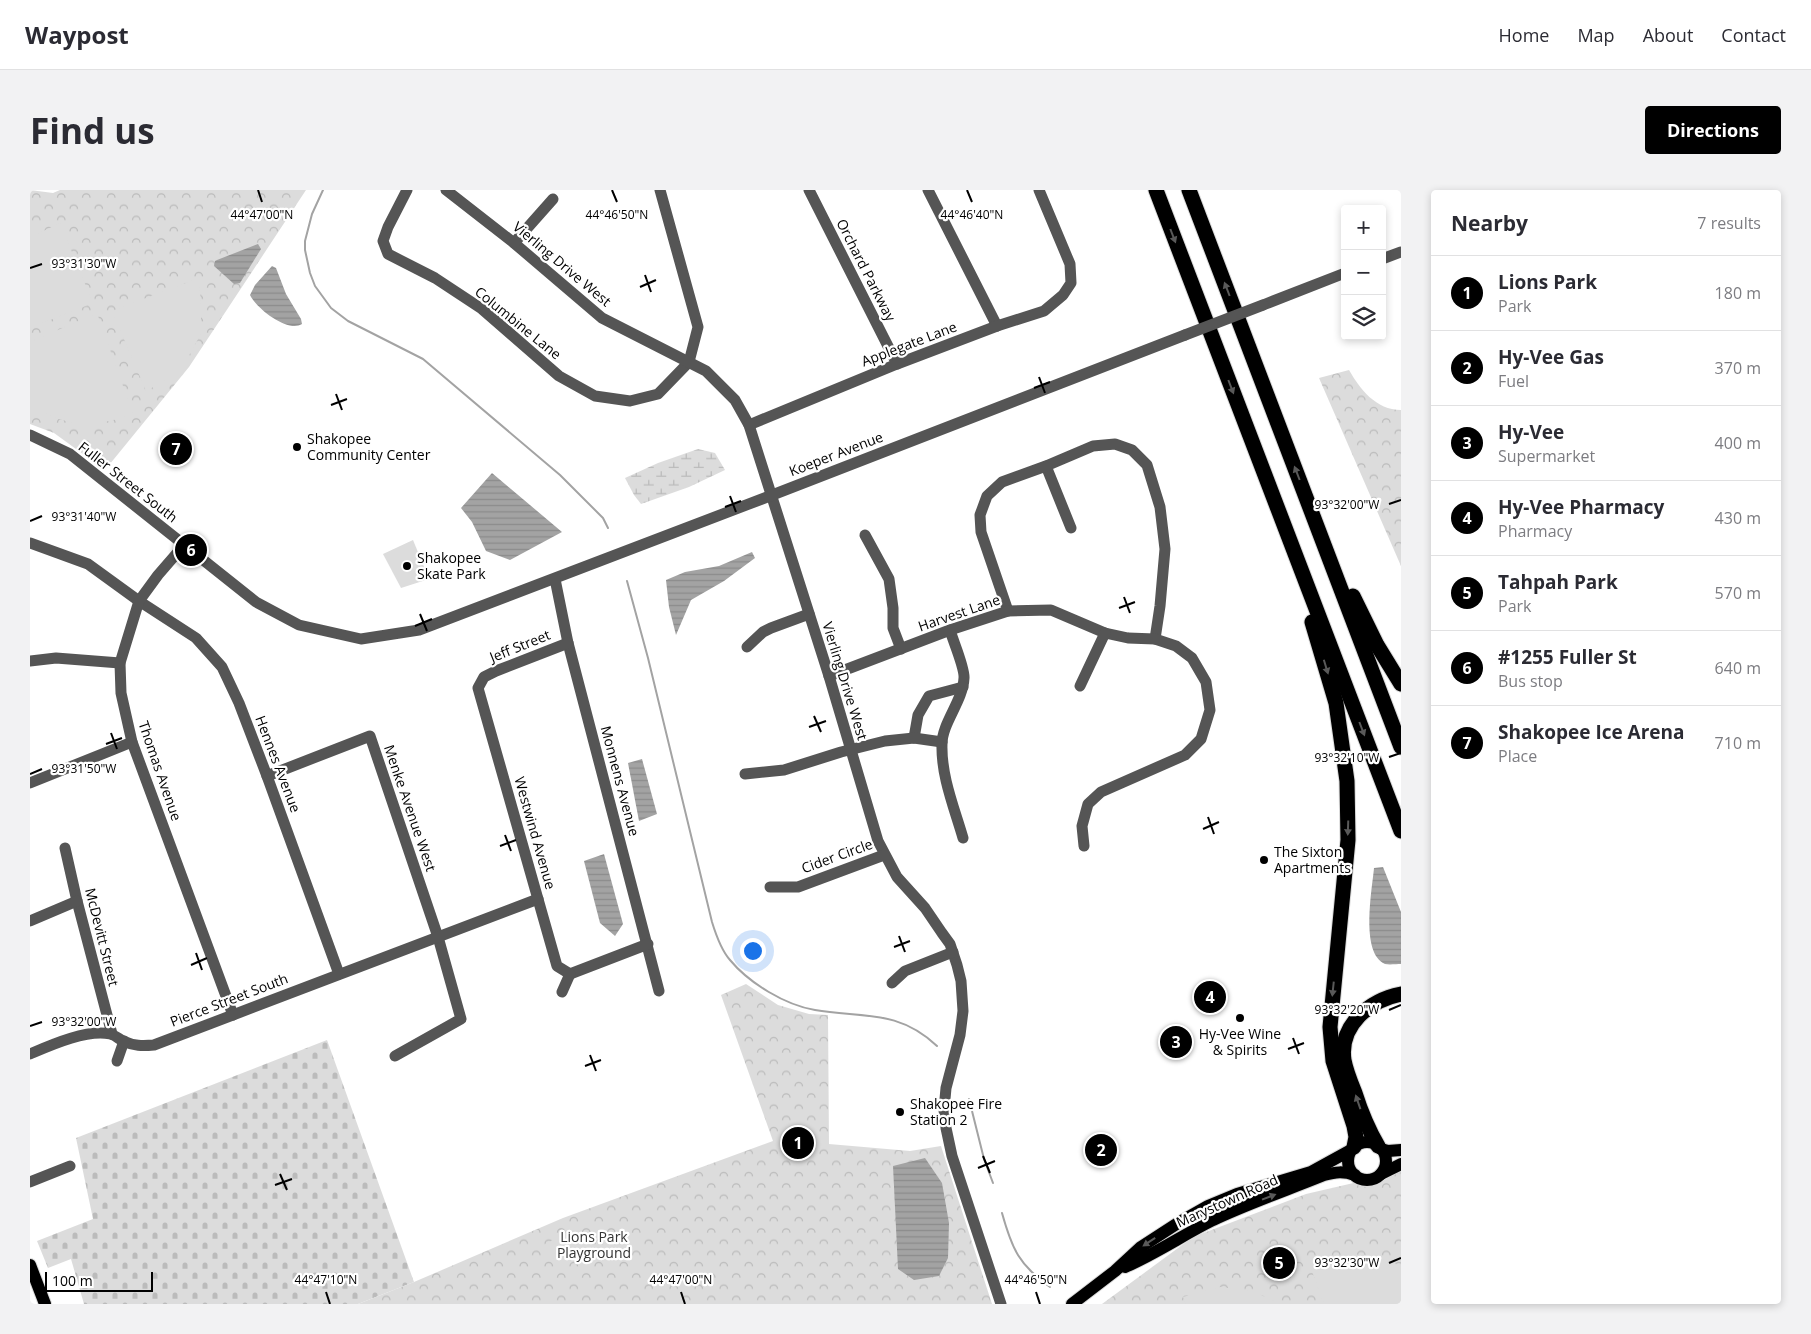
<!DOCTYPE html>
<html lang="en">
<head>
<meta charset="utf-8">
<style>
  :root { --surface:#fff; --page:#f2f2f3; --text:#2b2b33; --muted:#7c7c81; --line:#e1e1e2; --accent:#000 }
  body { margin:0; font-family:"Open Sans",sans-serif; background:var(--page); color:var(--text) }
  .controls { position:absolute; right:15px; top:15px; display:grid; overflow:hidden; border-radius:5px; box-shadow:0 2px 8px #0003 }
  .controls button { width:45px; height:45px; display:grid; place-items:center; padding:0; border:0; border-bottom:1px solid var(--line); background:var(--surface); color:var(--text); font:25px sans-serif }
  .scale { position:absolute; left:15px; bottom:12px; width:108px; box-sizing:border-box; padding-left:5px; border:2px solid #000; border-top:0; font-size:14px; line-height:18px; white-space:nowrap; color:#000; -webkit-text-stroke:4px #fff; paint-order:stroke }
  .you { position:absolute; left:722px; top:760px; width:18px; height:18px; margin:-12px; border:4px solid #fff; border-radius:50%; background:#1a73e8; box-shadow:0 0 0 8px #1a73e833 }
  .badge { display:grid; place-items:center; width:32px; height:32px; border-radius:50%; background:var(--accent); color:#fff; font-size:16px; font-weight:700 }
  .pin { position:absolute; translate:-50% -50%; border:2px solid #fff; box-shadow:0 1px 5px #0006 }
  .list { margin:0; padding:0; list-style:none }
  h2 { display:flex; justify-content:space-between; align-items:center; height:65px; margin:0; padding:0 20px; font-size:21px }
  h2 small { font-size:16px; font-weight:400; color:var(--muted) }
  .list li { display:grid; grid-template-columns:32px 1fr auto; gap:15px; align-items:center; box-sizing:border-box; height:75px; padding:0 20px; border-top:1px solid var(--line) }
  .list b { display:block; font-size:19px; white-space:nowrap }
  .list p { margin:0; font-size:16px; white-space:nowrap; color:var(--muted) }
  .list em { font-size:16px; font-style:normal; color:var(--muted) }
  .icon { flex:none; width:28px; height:28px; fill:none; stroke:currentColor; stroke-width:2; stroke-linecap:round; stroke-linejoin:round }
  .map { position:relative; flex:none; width:1371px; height:1114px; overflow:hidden; border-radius:5px }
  header { display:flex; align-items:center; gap:30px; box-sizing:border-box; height:70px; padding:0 25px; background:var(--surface); border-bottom:1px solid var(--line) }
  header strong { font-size:24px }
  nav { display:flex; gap:28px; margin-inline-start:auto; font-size:18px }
  .intro { display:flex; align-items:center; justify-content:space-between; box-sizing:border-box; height:120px; padding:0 30px }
  h1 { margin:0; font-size:35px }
  .button { padding:12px 22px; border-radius:5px; background:var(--accent); color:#fff; font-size:18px; font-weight:700 }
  main { display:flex; gap:30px; padding:0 30px }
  aside { flex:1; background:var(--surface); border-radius:5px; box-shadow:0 2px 8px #0003 }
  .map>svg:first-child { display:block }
</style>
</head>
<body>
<header>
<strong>Waypost</strong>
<nav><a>Home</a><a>Map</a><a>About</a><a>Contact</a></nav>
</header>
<div class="intro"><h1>Find us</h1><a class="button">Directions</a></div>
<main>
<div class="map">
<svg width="1371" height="1114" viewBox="0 0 1371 1114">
  <defs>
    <pattern id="wetland-marsh" width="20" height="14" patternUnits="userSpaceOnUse" patternTransform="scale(1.25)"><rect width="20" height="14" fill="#dcdcdc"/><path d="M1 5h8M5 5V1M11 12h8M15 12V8" fill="none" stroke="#bbb"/></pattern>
    <pattern id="cemetery-stones" width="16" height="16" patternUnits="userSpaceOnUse" patternTransform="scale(1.25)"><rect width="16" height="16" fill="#dcdcdc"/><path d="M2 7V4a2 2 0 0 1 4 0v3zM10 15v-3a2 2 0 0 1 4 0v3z" fill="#bbb"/></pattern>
    <pattern id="park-crowns" width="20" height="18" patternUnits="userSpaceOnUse" patternTransform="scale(1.25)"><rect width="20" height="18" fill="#dcdcdc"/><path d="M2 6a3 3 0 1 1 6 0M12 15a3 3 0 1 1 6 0" fill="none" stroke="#bbb"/></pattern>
    <pattern id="water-rules" width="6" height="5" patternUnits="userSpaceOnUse" patternTransform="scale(1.25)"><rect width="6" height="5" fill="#a3a3a3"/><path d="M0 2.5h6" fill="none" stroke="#8b8b8b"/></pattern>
  </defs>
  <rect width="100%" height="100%" fill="#fff"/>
  <polygon fill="url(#wetland-marsh)" points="668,259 685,263 695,280 659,297 611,314 604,305 595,288 628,273"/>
  <polygon fill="url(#cemetery-stones)" points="297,850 384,1092 328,1114 54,1114 41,1069 18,1078 7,1051 63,1029 46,948"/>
  <g fill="url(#park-crowns)">
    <polygon points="0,0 23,3 30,0 276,0 159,177 75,280 24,243 0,234"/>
    <path d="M1319,180C1330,199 1346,220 1371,220V376L1289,188Z"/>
    <polygon points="716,794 748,815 779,824 798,825 799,954 880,961 911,956 962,1114 328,1114 384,1092 533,1028 743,951 691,805"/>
    <polygon points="1371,982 1371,1114 1072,1114 1163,1047 1276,1004"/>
  </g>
  <g fill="#dcdcdc">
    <polygon points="30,33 63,113 0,138 0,49 3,46"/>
    <polygon points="169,88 171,114 171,144 157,169 140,188 116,201 82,121"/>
    <path d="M67,123L103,224C70,237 26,239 0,211V152Z"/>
    <polygon points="383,350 399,389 371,398 353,364"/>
    <polygon points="528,1047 536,1062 521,1070 514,1055"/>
    <path d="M1318,1064C1336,1065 1355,1067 1371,1077V1114H1294L1280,1076L1295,1070Z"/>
    <polygon points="1190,1097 1223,1101 1250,1114 1156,1114 1153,1107"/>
  </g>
  <g fill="url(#water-rules)">
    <polygon points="228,54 231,59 210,93 204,94 184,76 185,71 187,70"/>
    <path d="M242,76L246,78L256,104L271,129L272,134C258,143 226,118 220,105L225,95Z"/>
    <polygon points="462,283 532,342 480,370 456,361 442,332 431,318"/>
    <polygon points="722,362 725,368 694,391 661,410 646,445 639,417 636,390 655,382 689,376"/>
    <polygon points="612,569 627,624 609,631 598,573"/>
    <polygon points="574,664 593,734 585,746 570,733 554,671"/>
    <path d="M1353,677L1371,722V774C1367,774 1359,775 1355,774C1330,763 1342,700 1344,678Z"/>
    <polygon points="895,968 912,993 919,1033 918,1068 909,1086 884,1090 868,1079 863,976"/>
  </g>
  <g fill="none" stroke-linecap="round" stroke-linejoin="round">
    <g stroke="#a3a3a3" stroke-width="2">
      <polyline points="293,0 282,24 275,51 275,60 280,83 285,96 301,118 318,131 393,169 530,285 573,328 578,338"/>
      <path d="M597,391L618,468L682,732C686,745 691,760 700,770C719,793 755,815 785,820C832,828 868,819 907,856"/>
      <polyline points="939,909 954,969 963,993"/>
      <path d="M972,1023C982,1059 989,1075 1020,1097"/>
    </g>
    <g stroke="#dbdbdb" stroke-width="14">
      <g id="major">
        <circle cx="1337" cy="971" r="19"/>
        <polyline points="1351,959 1358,961 1371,960"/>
        <polyline points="1351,984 1371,974"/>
        <polyline points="0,1075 15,1114"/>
        <path d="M1095,1077C1125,1064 1153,1045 1183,1030C1219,1013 1257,1000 1294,985C1306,982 1313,981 1325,985"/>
        <polyline points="1042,1114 1085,1081 1111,1057 1148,1033 1178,1016 1207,1004 1281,982 1321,960"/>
      </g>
    </g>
    <g stroke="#dbdbdb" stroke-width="17">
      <g id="highway">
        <polyline points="1126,0 1371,641"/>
        <polyline points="1159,0 1371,557"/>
        <polyline points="1323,406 1347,455 1371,494"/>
        <polyline points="1282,432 1306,513 1317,591 1318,650 1300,837 1303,871 1324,936 1326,947 1324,957"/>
        <path d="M1348,956C1338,939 1331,922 1325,903C1321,893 1316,881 1314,870C1309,835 1340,810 1371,804"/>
      </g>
    </g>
    <g stroke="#555" stroke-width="11">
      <polyline points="377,0 358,37 353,51 358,64 405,88 452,119 529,186 565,206 600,211 628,204 659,172 668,137 630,0"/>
      <polyline points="416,0 484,53 572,128 676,181 705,210 719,235 799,486 848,651 867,687 895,718 912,743 920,754 927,775 931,791 933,821 930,845 916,898 914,920 916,938 922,966 971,1114"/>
      <polyline points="779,0 867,174"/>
      <polyline points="898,0 967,136"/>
      <polyline points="484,53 523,9"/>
      <polyline points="1352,69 1371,62"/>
      <polyline points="1233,115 1315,83"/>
      <polyline points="719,235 867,174 967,136 1014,121 1033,105 1041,93 1040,74 1009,0"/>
      <polyline points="0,245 40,264 226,412 269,435 331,449 389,440 732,309 1155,145"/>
      <polyline points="1016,276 1041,338"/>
      <polyline points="835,345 859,389 863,418 863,438 871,459"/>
      <polyline points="0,353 58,374 109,411 166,448 192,477 209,513 237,586 309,784"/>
      <polyline points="154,355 128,385 109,411 90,473 91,503 102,552 203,825"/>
      <polyline points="525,389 538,453 629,801"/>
      <polyline points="978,421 951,342 950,325 957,306 972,292 1016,276 1063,256 1085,254 1102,260 1117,275 1130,317 1135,359 1130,416 1125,449"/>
      <path d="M920,440C923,451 935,478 934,488C933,511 912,533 912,554C911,586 924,617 933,648"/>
      <polyline points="717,457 733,442 741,438 779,424"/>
      <polyline points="0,471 26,468 90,473"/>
      <polyline points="799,486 920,440 978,421 1021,420 1075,443 1098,448 1125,449 1146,456 1162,468 1176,492 1180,520 1171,549 1155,565 1071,602 1058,614 1052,636 1054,656"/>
      <polyline points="1050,496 1075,443"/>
      <polyline points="884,548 888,525 899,506 933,497"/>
      <polyline points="715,584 754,580 811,562 855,551 884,548 912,552"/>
      <polyline points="237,586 340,546 408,747 431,829 365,866"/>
      <polyline points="0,593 102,552"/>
      <polyline points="35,658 47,711 82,844"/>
      <polyline points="740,697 768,697 854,665"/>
      <polyline points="0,731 47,711"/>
      <polyline points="540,784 618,754"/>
      <polyline points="862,793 875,781 923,762"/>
      <polyline points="532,802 540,784 527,776 448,498 454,487 466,481 538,453"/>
      <path d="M0,864C21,855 57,839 80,844C85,845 89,849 93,851C104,856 112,856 124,855L508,709"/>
      <polyline points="87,871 94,851"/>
      <polyline points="0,992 40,976"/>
    </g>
    <use href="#major" stroke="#000" stroke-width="12"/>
    <use href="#highway" stroke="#000" stroke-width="15"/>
    <polyline stroke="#555" stroke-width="11" points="1155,145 1233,115"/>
  </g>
  <defs><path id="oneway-solid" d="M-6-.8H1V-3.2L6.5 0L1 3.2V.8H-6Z" transform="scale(1.25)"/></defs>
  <g fill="#595959">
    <use href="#oneway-solid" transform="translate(1143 46) rotate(69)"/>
    <use href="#oneway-solid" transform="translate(1197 99) rotate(-111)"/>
    <use href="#oneway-solid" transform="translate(1201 197) rotate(69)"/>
    <use href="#oneway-solid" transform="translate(1267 283) rotate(-111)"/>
    <use href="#oneway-solid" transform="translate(1296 477) rotate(73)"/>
    <use href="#oneway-solid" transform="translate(1332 539) rotate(69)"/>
    <use href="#oneway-solid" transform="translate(1318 638) rotate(92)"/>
    <use href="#oneway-solid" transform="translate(1303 799) rotate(96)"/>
    <use href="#oneway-solid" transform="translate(1328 912) rotate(-109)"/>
    <use href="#oneway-solid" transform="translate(1239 1007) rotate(-21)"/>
    <use href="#oneway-solid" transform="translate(1119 1052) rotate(146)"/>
  </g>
  <path fill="none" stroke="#000" stroke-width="2" d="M228,0L232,12M582,0L587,12M937,0L942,12M0,78L12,74M615,85L621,102M610,97L626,90M1009,187L1015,203M1004,198L1020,192M306,204L312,220M301,215L317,209M700,306L706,322M1359,314L1371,310M695,317L711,311M0,331L12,326M1094,407L1100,423M1089,418L1105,412M390,424L397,441M385,436L402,429M784,526L791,542M779,537L796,531M81,543L87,559M76,554L92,548M1359,567L1371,563M0,584L12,579M1178,627L1184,644M1173,639L1189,632M475,645L481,661M470,656L486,650M869,746L875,762M864,757L880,751M166,763L172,780M161,775L177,768M1359,820L1371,815M0,836L12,832M1263,848L1269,864M1258,859L1274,853M560,865L566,881M555,876L571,870M953,966L960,983M948,978L965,971M250,984L257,1000M245,995L262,989M1359,1073L1371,1068M296,1102L300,1114M651,1102L655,1114M1006,1102L1010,1114"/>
  <g fill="#000" stroke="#fff" stroke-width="2">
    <circle cx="267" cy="257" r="5"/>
    <circle cx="377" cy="376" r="5"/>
    <circle cx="1234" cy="670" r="5"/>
    <circle cx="1210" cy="828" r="5"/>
    <circle cx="870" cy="922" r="5"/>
  </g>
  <g text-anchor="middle" stroke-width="4.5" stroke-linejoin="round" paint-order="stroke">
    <g font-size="14" fill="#000" stroke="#fff">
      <text transform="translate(532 74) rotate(40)" y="5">Vierling Drive West</text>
      <text transform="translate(836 80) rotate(63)" y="5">Orchard Parkway</text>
      <text transform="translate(488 133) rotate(39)" y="5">Columbine Lane</text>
      <text transform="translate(879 154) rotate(-21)" y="5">Applegate Lane</text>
      <text transform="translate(806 264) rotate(-21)" y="5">Koeper Avenue</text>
      <text transform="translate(98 292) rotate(38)" y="5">Fuller Street South</text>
      <text transform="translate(929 423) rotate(-19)" y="5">Harvest Lane</text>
      <text transform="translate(490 456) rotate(-22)" y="5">Jeff Street</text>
      <text transform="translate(815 491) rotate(73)" y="5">Vierling Drive West</text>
      <text transform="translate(248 574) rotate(69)" y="5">Hennes Avenue</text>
      <text transform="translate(130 581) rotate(71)" y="5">Thomas Avenue</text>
      <text transform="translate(590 591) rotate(75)" y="5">Monnens Avenue</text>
      <text transform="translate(380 618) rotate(71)" y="5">Menke Avenue West</text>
      <text transform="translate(505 643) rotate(74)" y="5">Westwind Avenue</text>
      <text transform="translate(807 666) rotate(-20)" y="5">Cider Circle</text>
      <text transform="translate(72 747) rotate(76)" y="5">McDevitt Street</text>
      <text transform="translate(199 810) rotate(-21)" y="5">Pierce Street South</text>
      <text transform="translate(1197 1011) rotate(-24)" y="5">Marystown Road</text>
    </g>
    <g font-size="14" fill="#000" stroke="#fff" text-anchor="start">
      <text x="277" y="254">Shakopee<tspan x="277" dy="16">Community Center</tspan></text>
      <text x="387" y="373">Shakopee<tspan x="387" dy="16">Skate Park</tspan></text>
      <text x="1244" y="667">The Sixton<tspan x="1244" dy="16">Apartments</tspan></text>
      <text x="1210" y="849" text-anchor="middle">Hy-Vee Wine<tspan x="1210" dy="16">&amp; Spirits</tspan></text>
      <text x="880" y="919">Shakopee Fire<tspan x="880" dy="16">Station 2</tspan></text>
    </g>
    <g font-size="14" fill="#333" stroke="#fff">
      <text x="564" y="1052">Lions Park<tspan x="564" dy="16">Playground</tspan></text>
    </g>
  </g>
  <g font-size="12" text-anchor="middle" fill="#000" stroke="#fff" stroke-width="4.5" stroke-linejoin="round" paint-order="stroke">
    <text x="232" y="29">44°47'00"N</text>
    <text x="587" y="29">44°46'50"N</text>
    <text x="942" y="29">44°46'40"N</text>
    <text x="54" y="78">93°31'30"W</text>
    <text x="1317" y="319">93°32'00"W</text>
    <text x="54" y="331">93°31'40"W</text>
    <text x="1317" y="572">93°32'10"W</text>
    <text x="54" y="583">93°31'50"W</text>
    <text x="1317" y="824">93°32'20"W</text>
    <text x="54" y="836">93°32'00"W</text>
    <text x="1317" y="1077">93°32'30"W</text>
    <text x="296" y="1094">44°47'10"N</text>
    <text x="651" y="1094">44°47'00"N</text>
    <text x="1006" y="1094">44°46'50"N</text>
  </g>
</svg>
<div class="controls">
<button>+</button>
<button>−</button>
<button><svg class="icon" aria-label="layers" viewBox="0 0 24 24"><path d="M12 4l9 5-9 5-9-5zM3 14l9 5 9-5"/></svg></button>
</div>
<div class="scale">100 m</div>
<div class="you"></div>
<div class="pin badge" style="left:768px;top:953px">1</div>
<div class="pin badge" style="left:1071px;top:960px">2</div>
<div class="pin badge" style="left:1146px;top:852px">3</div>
<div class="pin badge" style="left:1180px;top:807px">4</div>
<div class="pin badge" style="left:1249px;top:1073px">5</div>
<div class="pin badge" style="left:161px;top:360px">6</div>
<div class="pin badge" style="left:146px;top:259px">7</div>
</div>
<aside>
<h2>Nearby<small>7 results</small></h2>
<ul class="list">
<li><span class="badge">1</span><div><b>Lions Park</b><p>Park</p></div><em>180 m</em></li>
<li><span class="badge">2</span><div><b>Hy-Vee Gas</b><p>Fuel</p></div><em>370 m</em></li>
<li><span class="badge">3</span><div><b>Hy-Vee</b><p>Supermarket</p></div><em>400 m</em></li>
<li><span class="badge">4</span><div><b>Hy-Vee Pharmacy</b><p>Pharmacy</p></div><em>430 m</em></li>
<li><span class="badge">5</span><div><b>Tahpah Park</b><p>Park</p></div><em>570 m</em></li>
<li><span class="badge">6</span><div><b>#1255 Fuller St</b><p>Bus stop</p></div><em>640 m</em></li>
<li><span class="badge">7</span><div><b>Shakopee Ice Arena</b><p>Place</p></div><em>710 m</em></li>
</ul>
</aside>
</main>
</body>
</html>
